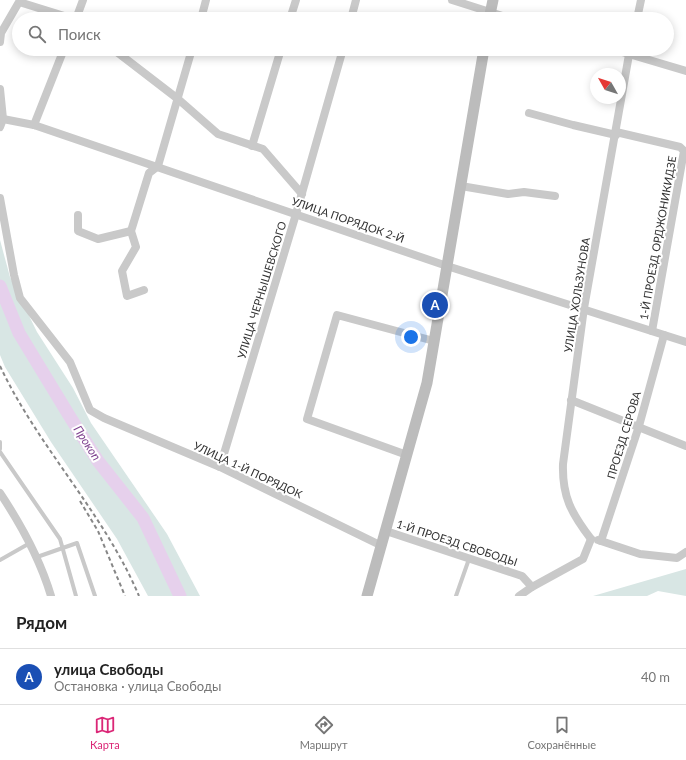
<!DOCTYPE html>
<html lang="ru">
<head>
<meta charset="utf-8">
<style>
  :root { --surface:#fff; --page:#f2f2f2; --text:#222; --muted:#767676; --line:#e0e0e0; --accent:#db2777 }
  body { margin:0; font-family:Lato,sans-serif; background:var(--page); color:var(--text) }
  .compass { position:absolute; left:590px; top:68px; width:36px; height:36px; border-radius:50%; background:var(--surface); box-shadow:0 2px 10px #0003; rotate:309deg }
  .you { position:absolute; left:411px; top:337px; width:14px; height:14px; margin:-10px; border:3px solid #fff; border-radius:50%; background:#1a73e8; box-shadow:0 0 0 6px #1a73e833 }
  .badge { display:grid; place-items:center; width:26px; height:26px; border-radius:50%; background:var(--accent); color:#fff; font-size:13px; font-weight:700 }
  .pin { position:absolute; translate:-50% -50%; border:2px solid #fff; box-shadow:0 1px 4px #0006 }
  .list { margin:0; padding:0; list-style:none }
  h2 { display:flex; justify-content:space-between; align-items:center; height:52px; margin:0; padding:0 16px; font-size:17px }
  h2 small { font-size:13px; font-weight:400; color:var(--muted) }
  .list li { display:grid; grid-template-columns:26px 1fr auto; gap:12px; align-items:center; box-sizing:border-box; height:56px; padding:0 16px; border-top:1px solid var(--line) }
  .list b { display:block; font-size:15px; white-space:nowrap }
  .list p { margin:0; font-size:13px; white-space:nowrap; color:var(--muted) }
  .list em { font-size:13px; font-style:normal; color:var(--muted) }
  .icon { flex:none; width:22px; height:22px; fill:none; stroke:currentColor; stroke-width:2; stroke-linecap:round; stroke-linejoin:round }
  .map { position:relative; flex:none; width:686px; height:596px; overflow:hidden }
  .search { position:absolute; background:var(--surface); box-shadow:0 2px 10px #0003; left:12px; right:12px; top:12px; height:44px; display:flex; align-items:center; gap:10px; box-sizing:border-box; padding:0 14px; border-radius:22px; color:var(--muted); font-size:15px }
  .sheet { height:108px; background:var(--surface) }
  nav { display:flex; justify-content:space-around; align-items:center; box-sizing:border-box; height:56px; border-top:1px solid var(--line); background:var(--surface); font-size:11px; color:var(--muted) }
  nav a { display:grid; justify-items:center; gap:2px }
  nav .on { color:var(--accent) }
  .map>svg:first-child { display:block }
</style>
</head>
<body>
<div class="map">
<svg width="686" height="596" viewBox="0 0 686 596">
  <rect width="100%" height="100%" fill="#fff"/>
  <g fill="#d8e6e4">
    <polygon points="0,240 10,277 37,332 73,388 91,423 167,534 200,596 148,596 117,539 51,442 5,367 0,355"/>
    <polygon points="686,569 686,596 658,591 647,596 593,596"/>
  </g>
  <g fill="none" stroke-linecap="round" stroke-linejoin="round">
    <polyline stroke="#e6d0ec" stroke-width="13" points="0,286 19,333 70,417 98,461 143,518 180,596"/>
    <g stroke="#c9c9c9" stroke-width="4">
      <polyline points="0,442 0,449"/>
      <polyline points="0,452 60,539 76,596"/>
      <polyline points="37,557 77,543 95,596"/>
      <polyline points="0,560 30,543"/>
      <polyline points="456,596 469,559"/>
    </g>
    <g stroke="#c9c9c9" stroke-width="8">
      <polyline points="452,0 512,19"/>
      <polyline points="76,19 83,0"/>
      <polyline points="201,19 206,0"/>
      <polyline points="290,19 296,0"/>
      <polyline points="351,19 356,0"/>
      <polyline points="637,19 641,0"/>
      <polyline points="0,42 1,33 19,2 74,19"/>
      <polyline points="113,49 178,99 218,134 263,149 302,194"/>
      <polyline points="612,49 686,71"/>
      <polyline points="0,89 3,119 0,127"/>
      <polyline points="529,113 573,125 616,135"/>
      <polyline points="3,119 34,125 447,266 686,342"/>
      <polyline points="34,125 64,49"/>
      <polyline points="616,132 680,147 684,151 652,331"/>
      <polyline points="252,146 281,49"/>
      <polyline points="461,186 508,194 524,192 555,196"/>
      <polyline points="0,198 14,275 20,298 70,362 90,410 104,418 220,467 382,546"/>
      <polyline points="78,215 78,231 98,239 131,231"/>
      <polyline points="144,290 127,296 122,271 136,247 131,231 149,173 158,166 192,49"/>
      <polyline points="571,400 686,446"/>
      <polyline points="407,455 307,419 337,315 434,341"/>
      <polyline points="220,467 296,214 343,49"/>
      <path d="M0,493C22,526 40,559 51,596"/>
      <polyline points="386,531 522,576 532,587 583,559 591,539"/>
      <path d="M591,539C571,513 562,496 563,464L584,308L630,49"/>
      <polyline points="598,540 640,554 677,558 686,552"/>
      <polyline points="601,541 639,426 664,335"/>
      <polyline points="519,596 532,587"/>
    </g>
    <g stroke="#bcbcbc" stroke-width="11">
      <polyline points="489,19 493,0"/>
      <polyline points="367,596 427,383 484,49"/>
    </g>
    <g stroke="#878787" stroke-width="2" stroke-dasharray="4 3" stroke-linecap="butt">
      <path d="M0,366C38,447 104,513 139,596"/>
      <polyline points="80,501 98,531 125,596"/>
    </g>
  </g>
  <g text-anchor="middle" stroke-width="4" stroke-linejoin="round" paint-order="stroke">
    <g font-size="11" fill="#323232" stroke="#fff">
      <text transform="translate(348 220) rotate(19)" y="4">УЛИЦА ПОРЯДОК 2-Й</text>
      <text transform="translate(658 238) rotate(-80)" y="4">1-Й ПРОЕЗД ОРДЖОНИКИДЗЕ</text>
      <text transform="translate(262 290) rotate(-73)" y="4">УЛИЦА ЧЕРНЫШЕВСКОГО</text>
      <text transform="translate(577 295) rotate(-81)" y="4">УЛИЦА ХОЛЬЗУНОВА</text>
      <text transform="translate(624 435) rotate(-73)" y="4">ПРОЕЗД СЕРОВА</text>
      <text transform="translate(248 470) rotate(25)" y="4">УЛИЦА 1-Й ПОРЯДОК</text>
      <text transform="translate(457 543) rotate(18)" y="4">1-Й ПРОЕЗД СВОБОДЫ</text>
    </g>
    <g font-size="12" font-style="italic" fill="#814491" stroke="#fff">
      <text transform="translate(87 443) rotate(57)" y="4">Прокоп</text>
    </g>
  </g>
</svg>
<svg class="compass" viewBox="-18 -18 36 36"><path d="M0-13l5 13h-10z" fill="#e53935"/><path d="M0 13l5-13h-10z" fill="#767676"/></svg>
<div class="you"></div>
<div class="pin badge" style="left:435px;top:305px;background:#1a4fb4">A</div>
<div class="search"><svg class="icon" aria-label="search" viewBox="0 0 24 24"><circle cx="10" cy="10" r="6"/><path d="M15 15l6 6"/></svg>Поиск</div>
</div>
<section class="sheet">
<h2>Рядом<small></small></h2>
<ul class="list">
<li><span class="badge" style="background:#1a4fb4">A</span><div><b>улица Свободы</b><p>Остановка · улица Свободы</p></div><em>40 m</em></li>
</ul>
</section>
<nav>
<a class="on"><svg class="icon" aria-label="map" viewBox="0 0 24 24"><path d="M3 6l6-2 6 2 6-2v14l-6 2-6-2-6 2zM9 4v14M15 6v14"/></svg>Карта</a>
<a><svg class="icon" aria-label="directions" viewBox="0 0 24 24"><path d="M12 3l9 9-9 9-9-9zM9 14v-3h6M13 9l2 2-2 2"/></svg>Маршрут</a>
<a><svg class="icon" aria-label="saved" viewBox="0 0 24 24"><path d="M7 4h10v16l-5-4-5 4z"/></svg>Сохранённые</a>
</nav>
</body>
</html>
